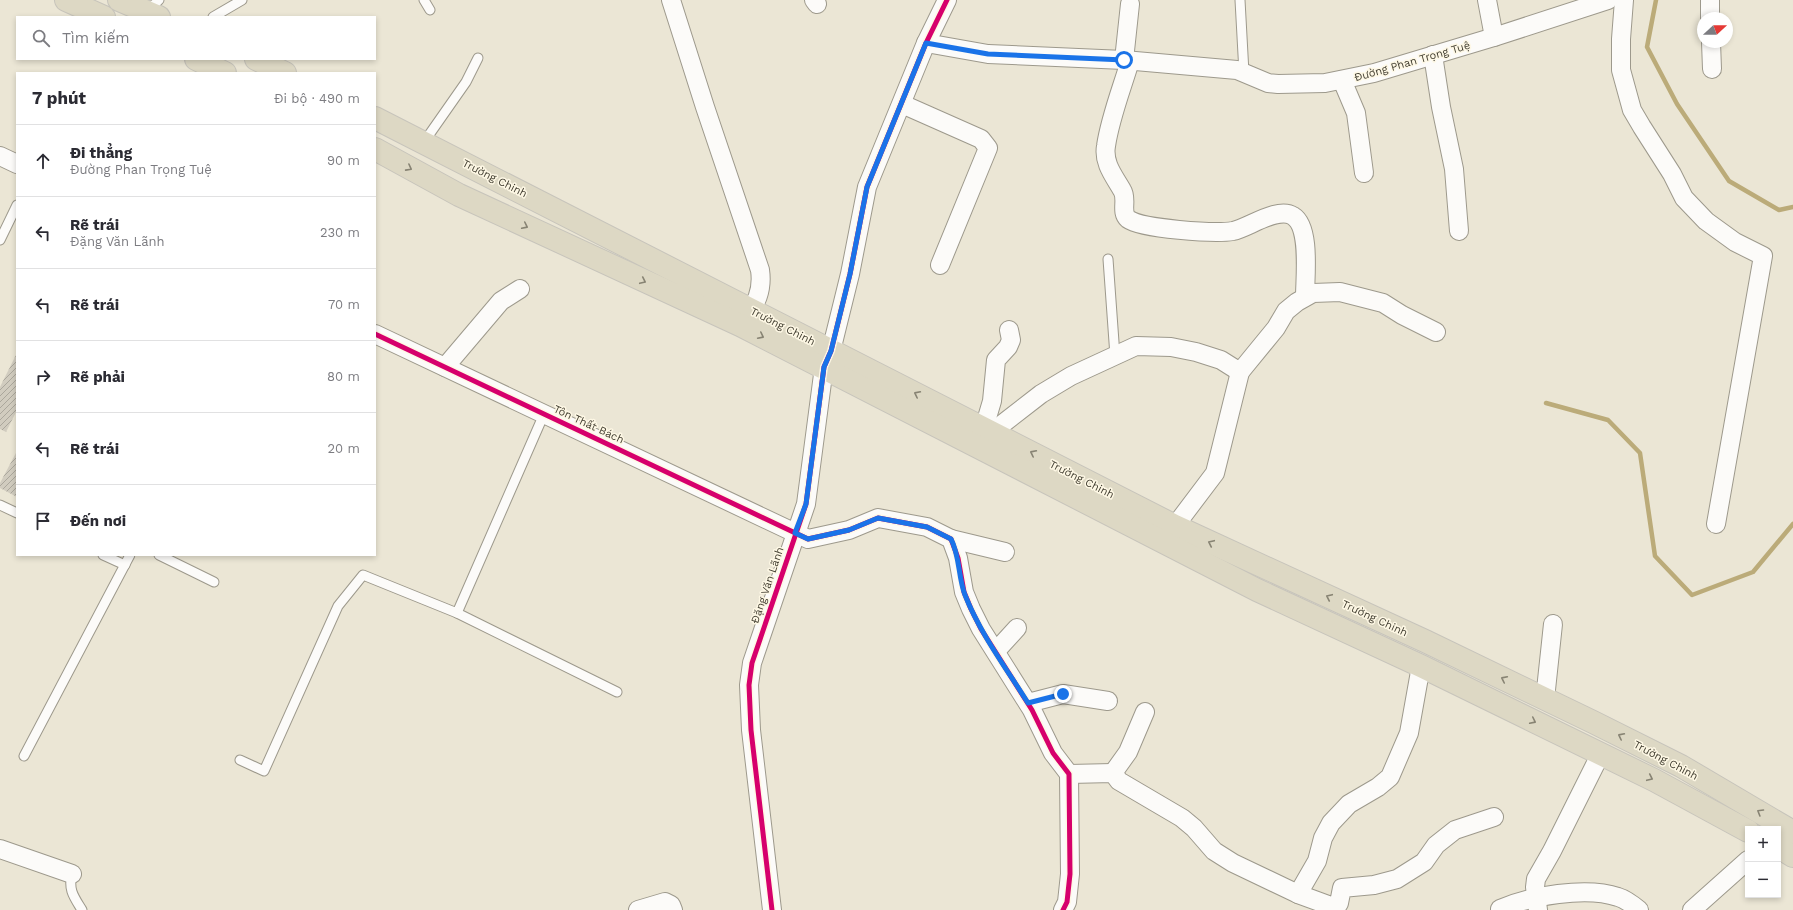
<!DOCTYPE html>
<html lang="vi">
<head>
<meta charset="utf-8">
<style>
  :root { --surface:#fff; --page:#f2f2f3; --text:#2b2b33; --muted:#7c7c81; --line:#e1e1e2 }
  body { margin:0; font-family:"Work Sans",sans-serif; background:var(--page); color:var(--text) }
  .controls { position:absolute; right:12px; bottom:12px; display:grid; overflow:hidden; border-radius:0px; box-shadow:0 2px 6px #0003 }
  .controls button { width:36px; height:36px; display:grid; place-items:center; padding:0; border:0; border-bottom:1px solid var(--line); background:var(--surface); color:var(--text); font:20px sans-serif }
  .compass { position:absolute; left:1697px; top:12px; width:36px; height:36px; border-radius:50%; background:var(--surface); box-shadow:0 2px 6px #0003; rotate:69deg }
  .stop { position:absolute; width:12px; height:12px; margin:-9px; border:3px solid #1a73e8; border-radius:50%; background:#fff }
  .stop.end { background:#1a73e8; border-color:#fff; box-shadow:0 1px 4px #0008 }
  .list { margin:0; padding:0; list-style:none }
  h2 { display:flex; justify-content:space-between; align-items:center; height:52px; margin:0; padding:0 16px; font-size:17px }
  h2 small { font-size:13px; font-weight:400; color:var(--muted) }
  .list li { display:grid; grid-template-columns:26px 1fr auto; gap:12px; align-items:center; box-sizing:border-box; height:72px; padding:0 16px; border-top:1px solid var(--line) }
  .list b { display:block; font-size:15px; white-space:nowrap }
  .list p { margin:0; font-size:13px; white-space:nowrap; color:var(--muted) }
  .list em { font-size:13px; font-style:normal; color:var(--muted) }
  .icon { flex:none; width:22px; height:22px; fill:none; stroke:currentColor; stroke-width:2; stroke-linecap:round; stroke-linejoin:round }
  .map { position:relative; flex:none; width:1793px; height:910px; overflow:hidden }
  .search { position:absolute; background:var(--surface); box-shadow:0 2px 6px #0003; left:16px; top:16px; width:360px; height:44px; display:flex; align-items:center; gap:10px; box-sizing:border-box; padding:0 14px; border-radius:0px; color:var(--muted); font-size:15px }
  .panel { position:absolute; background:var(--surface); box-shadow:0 2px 6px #0003; left:16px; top:72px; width:360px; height:484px; border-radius:0px }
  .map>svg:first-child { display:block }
</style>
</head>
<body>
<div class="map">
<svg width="1793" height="910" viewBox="0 0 1793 910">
  <defs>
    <pattern id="building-hatch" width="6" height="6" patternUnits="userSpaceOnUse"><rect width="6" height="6" fill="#d1ccbf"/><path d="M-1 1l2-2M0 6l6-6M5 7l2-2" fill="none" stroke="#aba79c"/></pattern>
  </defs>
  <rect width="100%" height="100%" fill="#ebe6d5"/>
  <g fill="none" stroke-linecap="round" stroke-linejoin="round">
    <g stroke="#bbab79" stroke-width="4.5">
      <polyline points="1656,0 1647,47 1677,104 1729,181 1779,210 1793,207"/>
      <polyline points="1546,403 1608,420 1640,453 1655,556 1692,595 1753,572 1793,524"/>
    </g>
  </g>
  <g fill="url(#building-hatch)">
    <polygon points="17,353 17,410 6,432 0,429 0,387"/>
    <polygon points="17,451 17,497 0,488 0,483"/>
  </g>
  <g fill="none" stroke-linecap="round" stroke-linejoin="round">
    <g stroke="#9d998c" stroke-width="11">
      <g id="lane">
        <polyline points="424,0 430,10"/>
        <polyline points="1240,0 1244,73"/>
        <polyline points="147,11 159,0"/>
        <polyline points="213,17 242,0"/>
        <polyline points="424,142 466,82 478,58"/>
        <polyline points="0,240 17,205"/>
        <polyline points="1108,259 1115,356"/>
        <polyline points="0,505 17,513"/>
        <polyline points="103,555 125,565"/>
        <polyline points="159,555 214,582"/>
        <polyline points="457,613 617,692"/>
        <polyline points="24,756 130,555"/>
        <polyline points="240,760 264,771 338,606 363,575 457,613 544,414"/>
        <path d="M72,874C68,890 74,897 82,910"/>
      </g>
    </g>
    <g stroke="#9d998c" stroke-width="20">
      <g id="street">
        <path d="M671,0L705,107L760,270C763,290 756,305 744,320"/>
        <polyline points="814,0 817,4"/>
        <polyline points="1487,0 1494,37"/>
        <polyline points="1624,0 1621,39 1621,70 1632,110 1642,127 1672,174 1684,198 1706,221 1735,242 1763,256 1716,524"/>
        <polyline points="1710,0 1710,18"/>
        <polyline points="1711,42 1712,69"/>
        <polyline points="926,43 988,54 1124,60 1237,70 1268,83 1278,84 1325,83 1374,73 1494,37 1608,0"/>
        <polyline points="1433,55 1441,107 1454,169 1459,231"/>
        <polyline points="1124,60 1130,4"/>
        <path d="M1130,61C1122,88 1110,118 1106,146C1103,163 1114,176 1122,190C1128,199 1120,212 1128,219C1142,229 1215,234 1233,231C1248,228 1278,206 1293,216C1311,227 1305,277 1305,297"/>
        <polyline points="1342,80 1356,113 1364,173"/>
        <polyline points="902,104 981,139 988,148 940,265"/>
        <polyline points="0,156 17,164"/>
        <polyline points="375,334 808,539 849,530 878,518 927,527 951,539 958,558 964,592 971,609 981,629 1032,710 1053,753 1069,774 1070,874 1067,902 1063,910"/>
        <polyline points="445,367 501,301 520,289"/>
        <polyline points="984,428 992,401 996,360 1008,347 1011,340 1009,330"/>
        <polyline points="992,432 1041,394 1071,376 1136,346 1171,347 1196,352 1221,360 1240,372 1276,328 1286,311 1297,302 1313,293 1340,292 1383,303 1402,315 1436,332"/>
        <polyline points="1175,526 1215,473 1240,372"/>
        <polyline points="951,539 1005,552"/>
        <polyline points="996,651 1017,628"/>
        <polyline points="1545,699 1553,624"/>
        <polyline points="1028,703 1063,694 1108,701"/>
        <polyline points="1113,773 1128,752 1145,712"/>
        <polyline points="1069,774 1113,773 1119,781 1182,818 1194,828 1214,851 1233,863 1298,894 1317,861 1323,838 1331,823 1349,804 1378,787 1390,777 1409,733 1421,666"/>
        <polyline points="0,849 72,874"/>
        <polyline points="1298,894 1336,908 1339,903 1342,888 1374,885 1397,879 1424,862 1436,845 1455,830 1494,817"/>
        <path d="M1500,909C1530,896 1586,886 1618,897C1625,899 1633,905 1639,910"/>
        <polyline points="638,910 665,902 671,905 673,910"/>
        <polyline points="772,910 751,730 749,685 752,663 806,504 824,367 831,351 850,274 867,187 926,43 947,0"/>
        <polyline points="1538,910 1535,887 1536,879 1552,851 1600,755"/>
        <polyline points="1692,910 1748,860"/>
      </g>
    </g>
    <g stroke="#c7c4bb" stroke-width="24">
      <g id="highway">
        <polyline points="66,0 104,17"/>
        <polyline points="119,0 159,17"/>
        <polyline points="196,59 225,73"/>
        <polyline points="256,59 285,73"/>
        <polyline points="375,118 1175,526 1425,641 1593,722 1681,766 1793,832"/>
        <polyline points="375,149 459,195 740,325 1257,590 1421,666 1654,780 1748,831"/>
        <polyline points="1778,847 1793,856"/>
      </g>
    </g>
    <use href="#lane" stroke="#fcfbf9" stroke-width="9"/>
    <use href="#street" stroke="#fcfbf9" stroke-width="18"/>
    <use href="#highway" stroke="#ddd8c4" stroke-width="22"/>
    <g stroke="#fef8e5" stroke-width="8">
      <g id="cycleway">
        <polyline points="375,334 808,539 849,530 878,518 927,527 951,539 958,558 964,592 971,609 981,629 1032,710 1053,753 1069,774 1070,874 1067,902 1063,910"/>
        <polyline points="772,910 751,730 749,685 752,663 806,504 824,367 831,351 850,274 867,187 926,43 947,0"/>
      </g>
    </g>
    <use href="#cycleway" stroke="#d6006c" stroke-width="5"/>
  </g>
  <defs><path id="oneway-chevron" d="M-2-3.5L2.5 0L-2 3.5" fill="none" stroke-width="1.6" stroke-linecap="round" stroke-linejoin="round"/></defs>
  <g stroke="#878373">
    <use href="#oneway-chevron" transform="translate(409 168) rotate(28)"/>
    <use href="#oneway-chevron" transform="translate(525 226) rotate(26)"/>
    <use href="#oneway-chevron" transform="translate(643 281) rotate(25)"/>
    <use href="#oneway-chevron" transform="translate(761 336) rotate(27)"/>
    <use href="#oneway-chevron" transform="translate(917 394) rotate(-153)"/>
    <use href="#oneway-chevron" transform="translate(1033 453) rotate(-153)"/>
    <use href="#oneway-chevron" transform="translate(1211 543) rotate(-155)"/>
    <use href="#oneway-chevron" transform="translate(1329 597) rotate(-155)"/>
    <use href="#oneway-chevron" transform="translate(1504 679) rotate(-154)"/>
    <use href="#oneway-chevron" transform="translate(1533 721) rotate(26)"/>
    <use href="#oneway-chevron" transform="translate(1621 736) rotate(-153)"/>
    <use href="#oneway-chevron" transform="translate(1650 778) rotate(25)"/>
    <use href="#oneway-chevron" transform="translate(1760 812) rotate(-149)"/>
  </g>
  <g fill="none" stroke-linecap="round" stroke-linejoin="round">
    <path stroke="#1a73e8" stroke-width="5" d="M1063,694L1028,703C1006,668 980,633 965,595C958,577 960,556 951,539L927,527L878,518L849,530L808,539L795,533L806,504L824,367L831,351L850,274L867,187L926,43L988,54L1124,60"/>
  </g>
  <g text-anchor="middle" stroke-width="3" stroke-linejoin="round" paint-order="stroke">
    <g font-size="11" fill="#413d30" stroke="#fef8e5">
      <text transform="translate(1412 61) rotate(-16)" y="4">Đường Phan Trọng Tuệ</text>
      <text transform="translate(495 178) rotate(27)" y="4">Trường Chinh</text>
      <text transform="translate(783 326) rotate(27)" y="4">Trường Chinh</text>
      <text transform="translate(589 424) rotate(25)" y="4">Tôn Thất Bách</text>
      <text transform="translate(1082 479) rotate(27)" y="4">Trường Chinh</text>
      <text transform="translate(767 585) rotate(-71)" y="4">Đặng Văn Lãnh</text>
      <text transform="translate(1375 618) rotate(25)" y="4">Trường Chinh</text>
      <text transform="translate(1666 760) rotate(28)" y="4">Trường Chinh</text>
    </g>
  </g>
</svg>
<div class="controls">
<button>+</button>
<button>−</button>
</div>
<svg class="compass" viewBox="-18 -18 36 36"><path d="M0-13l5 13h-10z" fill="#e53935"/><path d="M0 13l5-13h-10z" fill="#7c7c81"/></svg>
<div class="stop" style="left:1124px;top:60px"></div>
<div class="stop end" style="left:1063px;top:694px"></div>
<div class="search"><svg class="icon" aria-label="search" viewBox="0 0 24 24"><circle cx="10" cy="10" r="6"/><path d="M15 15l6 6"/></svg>Tìm kiếm</div>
<section class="panel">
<h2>7 phút<small>Đi bộ · 490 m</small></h2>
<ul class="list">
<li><svg class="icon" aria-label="ahead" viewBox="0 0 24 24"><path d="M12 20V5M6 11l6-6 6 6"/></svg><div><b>Đi thẳng</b><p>Đường Phan Trọng Tuệ</p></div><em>90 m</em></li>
<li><svg class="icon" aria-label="left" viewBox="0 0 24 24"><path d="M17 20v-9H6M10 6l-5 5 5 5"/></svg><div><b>Rẽ trái</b><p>Đặng Văn Lãnh</p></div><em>230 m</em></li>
<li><svg class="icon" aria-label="left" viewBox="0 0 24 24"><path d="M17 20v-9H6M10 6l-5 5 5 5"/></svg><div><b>Rẽ trái</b></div><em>70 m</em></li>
<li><svg class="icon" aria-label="right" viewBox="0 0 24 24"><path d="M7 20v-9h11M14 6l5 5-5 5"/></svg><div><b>Rẽ phải</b></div><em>80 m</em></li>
<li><svg class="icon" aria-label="left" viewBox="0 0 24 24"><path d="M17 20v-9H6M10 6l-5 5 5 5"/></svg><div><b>Rẽ trái</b></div><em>20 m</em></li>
<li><svg class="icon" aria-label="arrive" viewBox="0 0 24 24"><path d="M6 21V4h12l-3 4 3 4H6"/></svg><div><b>Đến nơi</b></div></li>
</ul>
</section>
</div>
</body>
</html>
